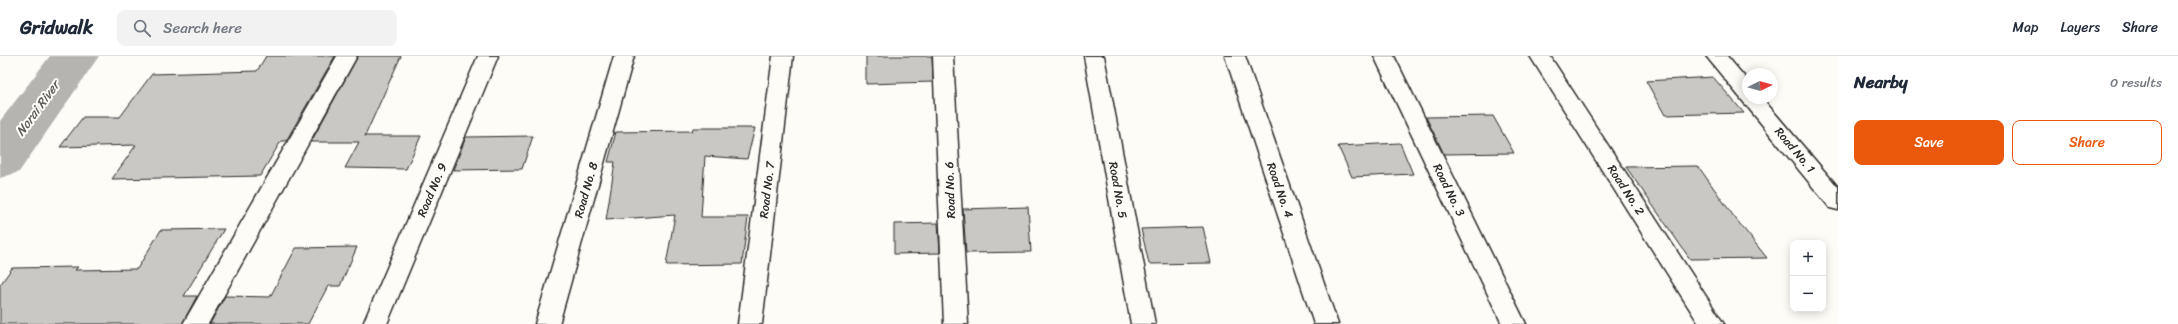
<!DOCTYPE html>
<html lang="en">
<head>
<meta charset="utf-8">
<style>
  :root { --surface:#fff; --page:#f2f2f3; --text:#1f2937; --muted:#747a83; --line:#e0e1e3; --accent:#ea580c }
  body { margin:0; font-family:Sriracha,sans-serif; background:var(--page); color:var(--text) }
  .controls { position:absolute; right:12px; bottom:12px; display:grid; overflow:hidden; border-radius:8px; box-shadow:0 2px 10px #0003 }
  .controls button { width:36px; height:36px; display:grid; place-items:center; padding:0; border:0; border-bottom:1px solid var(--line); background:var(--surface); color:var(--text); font:20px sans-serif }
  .compass { position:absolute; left:1742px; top:12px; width:36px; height:36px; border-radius:50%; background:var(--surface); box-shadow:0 2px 10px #0003; rotate:85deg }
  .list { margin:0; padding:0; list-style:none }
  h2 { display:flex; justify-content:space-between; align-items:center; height:52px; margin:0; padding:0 16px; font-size:17px }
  h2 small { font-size:13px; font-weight:400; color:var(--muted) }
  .actions { display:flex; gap:8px; padding:12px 16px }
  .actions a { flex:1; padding:9px 0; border:1px solid var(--accent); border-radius:8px; text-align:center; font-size:14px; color:var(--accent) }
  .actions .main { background:var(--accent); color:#fff }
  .icon { flex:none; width:22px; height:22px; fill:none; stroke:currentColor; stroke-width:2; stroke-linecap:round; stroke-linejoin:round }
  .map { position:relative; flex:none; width:1838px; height:268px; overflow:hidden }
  header { display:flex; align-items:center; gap:24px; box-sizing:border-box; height:56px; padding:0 20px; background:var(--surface); border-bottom:1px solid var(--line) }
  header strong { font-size:19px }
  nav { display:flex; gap:22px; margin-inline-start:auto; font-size:14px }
  .search { width:280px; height:36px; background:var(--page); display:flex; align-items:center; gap:10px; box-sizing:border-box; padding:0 14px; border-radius:8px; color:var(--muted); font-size:15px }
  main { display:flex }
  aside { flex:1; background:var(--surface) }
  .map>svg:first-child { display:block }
</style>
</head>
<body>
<header>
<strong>Gridwalk</strong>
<div class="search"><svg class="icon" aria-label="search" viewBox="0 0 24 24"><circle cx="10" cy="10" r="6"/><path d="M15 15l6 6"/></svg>Search here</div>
<nav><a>Map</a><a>Layers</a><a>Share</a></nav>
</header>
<main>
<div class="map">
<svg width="1838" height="268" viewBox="0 0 1838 268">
  <rect width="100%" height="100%" fill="#fdfcf7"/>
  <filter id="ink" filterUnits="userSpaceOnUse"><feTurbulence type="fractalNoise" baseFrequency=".025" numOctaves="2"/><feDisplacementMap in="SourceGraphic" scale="8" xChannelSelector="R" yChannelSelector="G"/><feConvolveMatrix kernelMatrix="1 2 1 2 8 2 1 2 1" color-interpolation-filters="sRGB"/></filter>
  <g filter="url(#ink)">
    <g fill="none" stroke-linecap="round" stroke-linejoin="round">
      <polygon fill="#b5b4b1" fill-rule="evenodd" points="50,0 99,0 19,116 0,122 0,65"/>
    </g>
    <g fill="#c9c8c4" stroke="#2b2b2b">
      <polygon points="266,0 335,0 286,85 281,85 260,120 112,123 136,89 60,91 83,61 120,61 152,18 257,15"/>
      <polygon points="358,0 401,0 365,80 421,80 406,113 345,112 359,86 311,86"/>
      <polygon points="866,0 932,0 933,26 866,28"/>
      <polygon points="1713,21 1744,57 1665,59 1646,25"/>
      <polygon points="1493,60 1514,97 1444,98 1426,61"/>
      <polygon points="693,72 755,72 747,103 705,100 701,161 748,161 742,208 666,209 675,159 606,164 615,106 608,106 616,76 692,75"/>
      <polygon points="533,80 522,113 453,114 466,81"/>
      <polygon points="1400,87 1413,118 1352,121 1338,90"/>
      <polygon points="1698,110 1732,158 1767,202 1690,203 1626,111"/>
      <polygon points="1028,151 1031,196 966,197 963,153"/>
      <polygon points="938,167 940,197 894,198 894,168"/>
      <polygon points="1203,171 1211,207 1149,208 1141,173"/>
      <polygon points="224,173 184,240 197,240 182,268 0,268 0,229 12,212 78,211 75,214 137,213 161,174"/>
      <polygon points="357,191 340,230 328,230 308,268 210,268 225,240 270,241 296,192"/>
    </g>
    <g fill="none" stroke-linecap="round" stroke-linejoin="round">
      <g stroke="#2b2b2b" stroke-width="3">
        <g id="minor">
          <polygon points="337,0 357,0 208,268 183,268"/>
          <polygon points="478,0 498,0 387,268 363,268"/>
          <polygon points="614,0 634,0 559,268 535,268"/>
          <polygon points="773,0 793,0 762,268 738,268"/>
          <polygon points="933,0 953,0 968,268 944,268"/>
          <polygon points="1084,0 1104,0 1155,268 1131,268"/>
          <polygon points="1225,0 1245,0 1338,268 1314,268"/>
          <polygon points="1374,0 1394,0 1526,268 1502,268"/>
          <polygon points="1530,0 1550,0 1724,268 1699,268"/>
          <polygon points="1706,0 1727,0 1748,25 1748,42 1762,42 1838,131 1838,154 1830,152"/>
        </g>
      </g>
      <use href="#minor" fill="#fdfcf7" fill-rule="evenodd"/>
    </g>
  </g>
  <g text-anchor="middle" stroke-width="4" stroke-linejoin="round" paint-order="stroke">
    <g font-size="12" fill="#2b2b2b" stroke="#fdfcf7">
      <text transform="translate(1795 94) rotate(50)" y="4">Road No. 1</text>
      <text transform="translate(432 134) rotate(-67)" y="4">Road No. 9</text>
      <text transform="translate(586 134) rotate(-74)" y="4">Road No. 8</text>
      <text transform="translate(767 134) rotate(-83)" y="4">Road No. 7</text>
      <text transform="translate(950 134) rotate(-92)" y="4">Road No. 6</text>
      <text transform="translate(1118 134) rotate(80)" y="4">Road No. 5</text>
      <text transform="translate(1280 134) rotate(71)" y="4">Road No. 4</text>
      <text transform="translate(1449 134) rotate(64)" y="4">Road No. 3</text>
      <text transform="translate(1626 134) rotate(57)" y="4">Road No. 2</text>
    </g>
    <g font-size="13" font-style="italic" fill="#5b5b5a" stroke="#fdfcf7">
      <text transform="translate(37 52) rotate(-54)" y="5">Norai River</text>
    </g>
  </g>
</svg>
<div class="controls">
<button>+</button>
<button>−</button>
</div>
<svg class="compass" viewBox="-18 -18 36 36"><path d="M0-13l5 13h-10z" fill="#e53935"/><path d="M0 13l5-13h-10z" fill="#747a83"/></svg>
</div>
<aside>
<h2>Nearby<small>0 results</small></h2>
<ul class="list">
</ul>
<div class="actions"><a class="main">Save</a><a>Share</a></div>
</aside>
</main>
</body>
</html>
